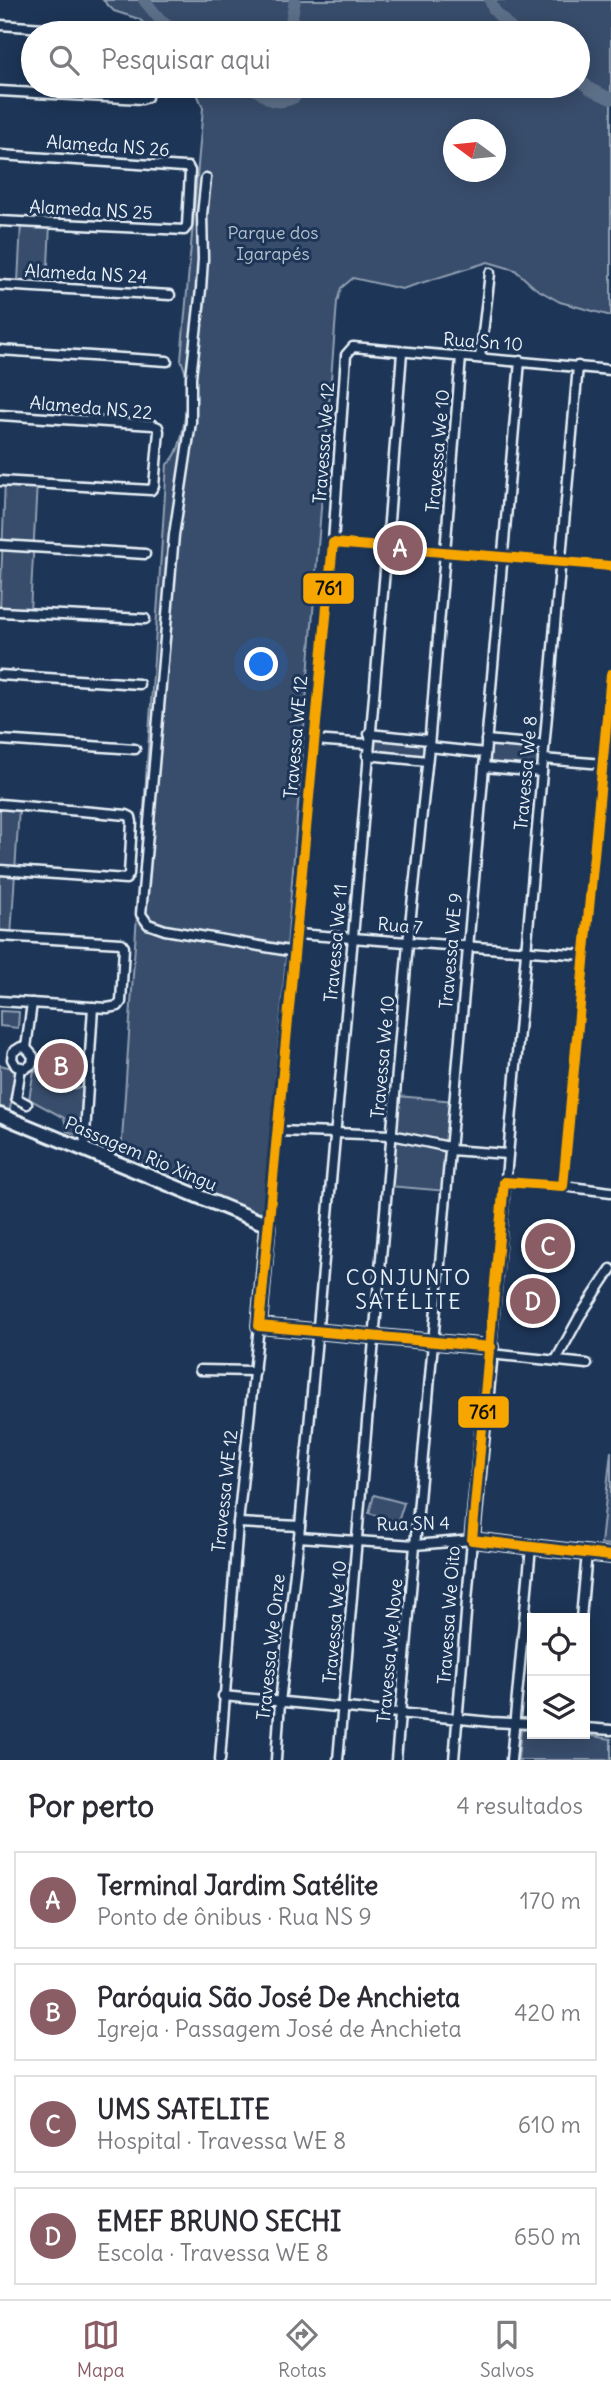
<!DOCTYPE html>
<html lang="pt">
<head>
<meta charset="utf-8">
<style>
  :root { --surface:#fff; --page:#f2f2f3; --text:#2b2b33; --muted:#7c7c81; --line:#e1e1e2; --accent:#8a5d65 }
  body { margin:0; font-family:Delius,sans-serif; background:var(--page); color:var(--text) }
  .controls { position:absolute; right:21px; bottom:21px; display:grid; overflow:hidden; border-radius:0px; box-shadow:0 4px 18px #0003 }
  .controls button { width:63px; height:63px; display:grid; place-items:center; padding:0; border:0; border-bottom:2px solid var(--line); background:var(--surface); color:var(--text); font:35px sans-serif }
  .compass { position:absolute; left:443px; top:119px; width:63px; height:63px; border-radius:50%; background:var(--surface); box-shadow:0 4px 18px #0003; rotate:285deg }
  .you { position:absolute; left:262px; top:665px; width:24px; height:24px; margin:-18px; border:5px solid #fff; border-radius:50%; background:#1a73e8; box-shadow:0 0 0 10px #1a73e833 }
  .badge { display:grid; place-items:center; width:46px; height:46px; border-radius:50%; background:var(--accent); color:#fff; font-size:23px; font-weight:700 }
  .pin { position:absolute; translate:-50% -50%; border:4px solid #fff; box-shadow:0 2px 7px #0006 }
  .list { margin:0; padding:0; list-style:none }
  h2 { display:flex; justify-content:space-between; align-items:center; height:91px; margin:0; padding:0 28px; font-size:30px }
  h2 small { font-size:23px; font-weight:400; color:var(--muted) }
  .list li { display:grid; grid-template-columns:46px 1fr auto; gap:21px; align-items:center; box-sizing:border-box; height:98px; margin:0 14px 14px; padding:0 14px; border:2px solid var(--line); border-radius:0px }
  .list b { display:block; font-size:26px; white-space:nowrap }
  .list p { margin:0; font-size:23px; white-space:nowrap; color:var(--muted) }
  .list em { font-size:23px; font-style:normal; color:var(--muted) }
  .icon { flex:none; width:38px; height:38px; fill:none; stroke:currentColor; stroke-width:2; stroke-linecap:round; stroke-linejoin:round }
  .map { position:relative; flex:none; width:611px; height:1760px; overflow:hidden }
  .search { position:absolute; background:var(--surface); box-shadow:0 4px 18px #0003; left:21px; right:21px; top:21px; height:77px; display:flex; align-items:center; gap:18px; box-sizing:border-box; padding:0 24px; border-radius:38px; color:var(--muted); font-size:26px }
  .sheet { height:539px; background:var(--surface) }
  nav { display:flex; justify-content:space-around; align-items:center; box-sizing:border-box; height:98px; border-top:2px solid var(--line); background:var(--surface); font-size:19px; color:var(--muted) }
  nav a { display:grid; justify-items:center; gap:4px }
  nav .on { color:var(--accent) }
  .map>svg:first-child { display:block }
</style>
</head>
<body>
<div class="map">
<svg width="611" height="1760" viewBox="0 0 611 1760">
  <rect width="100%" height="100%" fill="#1d3557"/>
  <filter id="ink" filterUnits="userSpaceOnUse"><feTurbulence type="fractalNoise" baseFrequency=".0143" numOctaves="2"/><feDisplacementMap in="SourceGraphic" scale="14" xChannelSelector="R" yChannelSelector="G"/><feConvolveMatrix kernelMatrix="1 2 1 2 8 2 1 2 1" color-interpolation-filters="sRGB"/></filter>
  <g filter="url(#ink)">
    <g fill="#374d6c" stroke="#909fb2" stroke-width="2" fill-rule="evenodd">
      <path d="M103,0H611V316L560,302L535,288L515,270L488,262L402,289L353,278L341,288L337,302L288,934L264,1210L258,1215L125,1161L121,1155L167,464C185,454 188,396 186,376C185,370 183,365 181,360L203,108L194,86H578V33H155L139,19L114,11ZM454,130H496V172H454Z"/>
      <polygon points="21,222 50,224 47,285 18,283"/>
      <polygon points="5,479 37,482 30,612 0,610"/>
      <polygon points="373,737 426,743 425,758 372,752"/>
      <polygon points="489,743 540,748 538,768 487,763"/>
      <polygon points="0,806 19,808 11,937 0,936"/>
      <polygon points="0,1011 19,1012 18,1028 0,1026"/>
      <polygon points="0,1065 12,1068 18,1071 9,1113 0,1110"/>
      <path d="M34,1070C54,1087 59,1092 87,1087L81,1136L67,1131L64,1118L29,1099Z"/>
      <polygon points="397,1096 455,1101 447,1191 389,1186"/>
      <polygon points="611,1451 611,1545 601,1544"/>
      <polygon points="374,1495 404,1503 398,1522 369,1513"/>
      <polygon points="521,1729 532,1730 532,1734 581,1734 611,1739 611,1760 518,1760"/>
    </g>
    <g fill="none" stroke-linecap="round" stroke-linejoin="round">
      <g stroke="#5d7089" stroke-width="12">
        <polyline points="144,0 162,22 178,33"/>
        <polyline points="490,0 494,10 515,33"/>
        <polyline points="289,33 295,0"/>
        <polyline points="578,78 590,89 611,99"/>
        <path d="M251,86C267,98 274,107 295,97L299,86"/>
      </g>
      <g stroke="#e8f1f8" stroke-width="13">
        <g id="minor">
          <polyline points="0,25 119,33"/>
          <polyline points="0,91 142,99 147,97 149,86"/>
          <polyline points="0,155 184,167 188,167 190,171 187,226 184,230 0,221"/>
          <polyline points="206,178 202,215 203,259 201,289 191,377 191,422 174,535 141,914 148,924 165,930 295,952"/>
          <polyline points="0,285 170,295"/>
          <polyline points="0,350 167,361"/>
          <polyline points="480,358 490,273"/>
          <polyline points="0,415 153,425 158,427 159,431 154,486 151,490 0,481"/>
          <polyline points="333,543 611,566"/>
          <polyline points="0,545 145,554"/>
          <polyline points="0,612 145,619"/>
          <polyline points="0,675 139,684"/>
          <polyline points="369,734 429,740"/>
          <polyline points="0,740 135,749"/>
          <polyline points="314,740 368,744"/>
          <polyline points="486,740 544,745"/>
          <polyline points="429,747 485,753"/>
          <polyline points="367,755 427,761"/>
          <polyline points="543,759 603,764"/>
          <polyline points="484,767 542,772"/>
          <polyline points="0,804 127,815 131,817 132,822 129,874 126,879 0,870"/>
          <polyline points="297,934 585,955"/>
          <polyline points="0,936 121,943 124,947 121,1002 118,1006 107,1008 0,1001"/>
          <polyline points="26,1048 33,1056 32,1064 26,1068 16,1066 12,1059 13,1052 21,1047 26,1048 32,1003"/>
          <polyline points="21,1068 16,1098 27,1104"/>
          <polyline points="278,1131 392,1135 449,1147"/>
          <polyline points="84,1150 93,1007"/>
          <polyline points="450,1150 507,1154"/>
          <polyline points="504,1182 563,1186 611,1192"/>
          <polyline points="563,1186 611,674"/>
          <polyline points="268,1225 333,543 346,355 353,347 611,370"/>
          <polyline points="491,1347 578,366"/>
          <polyline points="490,1354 587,1364"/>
          <polyline points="556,1360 580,1316 611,1269"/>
          <polyline points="200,1370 255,1371"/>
          <polyline points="238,1523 300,1526"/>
          <polyline points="299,1537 415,1545 472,1540 454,1760"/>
          <polyline points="581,1618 587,1553"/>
          <polyline points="223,1696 491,1722 532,1724"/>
          <polyline points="585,1728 611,1730"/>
          <polyline points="220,1760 238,1523 259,1326"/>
          <polyline points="276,1760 280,1702 299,1537 353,937 387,547 402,352"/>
          <polyline points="338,1760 408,943 429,747 461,357"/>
          <polyline points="396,1760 520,361"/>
          <polyline points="511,1760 531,1547"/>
        </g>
      </g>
      <g stroke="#e8f1f8" stroke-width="18">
        <polyline id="secondary" points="0,1115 268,1225 259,1326 491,1347 472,1540 611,1556"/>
      </g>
      <use href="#minor" stroke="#1d3557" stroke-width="8"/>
      <use href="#secondary" stroke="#1d3557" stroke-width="12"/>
      <g stroke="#1d3557" stroke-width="16">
        <g id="bus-1">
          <polyline points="611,674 563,1186 504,1182 472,1540 611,1556"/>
          <polyline points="491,1347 259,1326 333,543 611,566"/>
        </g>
      </g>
      <use href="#bus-1" stroke="#f7a600" stroke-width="10"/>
    </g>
  </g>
  <g text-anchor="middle" stroke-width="6" stroke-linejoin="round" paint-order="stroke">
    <g font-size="18" fill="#e8f1f8" stroke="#1d3557">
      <text transform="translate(108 146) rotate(4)" y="6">Alameda NS 26</text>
      <text transform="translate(91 210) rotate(3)" y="6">Alameda NS 25</text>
      <text transform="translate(86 274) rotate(3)" y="6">Alameda NS 24</text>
      <text transform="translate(483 342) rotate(4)" y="6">Rua Sn 10</text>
      <text transform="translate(91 408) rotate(5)" y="6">Alameda NS 22</text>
      <text transform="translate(324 443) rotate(-86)" y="6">Travessa We 12</text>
      <text transform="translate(438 451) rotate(-85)" y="6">Travessa We 10</text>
      <text transform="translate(296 737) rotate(-85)" y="6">Travessa WE 12</text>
      <text transform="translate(526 773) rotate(-85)" y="6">Travessa We 8</text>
      <text transform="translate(400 926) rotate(5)" y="6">Rua 7</text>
      <text transform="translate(336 943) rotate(-85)" y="6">Travessa We 11</text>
      <text transform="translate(451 951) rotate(-85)" y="6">Travessa WE 9</text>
      <text transform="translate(383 1057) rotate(-85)" y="6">Travessa We 10</text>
      <text transform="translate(141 1154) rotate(23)" y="6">Passagem Rio Xingu</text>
      <text transform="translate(225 1491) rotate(-84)" y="6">Travessa WE 12</text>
      <text transform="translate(413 1524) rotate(-1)" y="6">Rua SN 4</text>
      <text transform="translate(449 1615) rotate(-86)" y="6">Travessa We Oito</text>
      <text transform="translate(335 1622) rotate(-85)" y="6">Travessa We 10</text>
      <text transform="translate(271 1647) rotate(-84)" y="6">Travessa We Onze</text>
      <text transform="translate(390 1651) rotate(-85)" y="6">Travessa We Nove</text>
    </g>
    <g font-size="18" fill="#b3c0ce" stroke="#1d3557">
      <text x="273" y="239">Parque dos<tspan x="273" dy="21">Igarapés</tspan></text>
    </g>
    <g font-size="21" letter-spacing="2" fill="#e8f1f8" stroke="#1d3557">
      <text x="409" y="1285">CONJUNTO<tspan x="409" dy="24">SATÉLITE</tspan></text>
    </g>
  </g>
  <g stroke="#1d3557" stroke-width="2.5">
    <rect x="302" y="572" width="53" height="33" rx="7" fill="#f7a600"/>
    <rect x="457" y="1395" width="53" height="34" rx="7" fill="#f7a600"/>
  </g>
  <g font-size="19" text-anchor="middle" font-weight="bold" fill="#111">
    <text x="329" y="595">761</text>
    <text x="483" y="1419">761</text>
  </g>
</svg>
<div class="controls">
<button><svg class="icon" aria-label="locate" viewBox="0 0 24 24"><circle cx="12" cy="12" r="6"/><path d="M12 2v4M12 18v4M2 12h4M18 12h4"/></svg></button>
<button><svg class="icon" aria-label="layers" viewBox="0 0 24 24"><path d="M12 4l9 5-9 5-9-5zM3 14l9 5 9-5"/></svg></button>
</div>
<svg class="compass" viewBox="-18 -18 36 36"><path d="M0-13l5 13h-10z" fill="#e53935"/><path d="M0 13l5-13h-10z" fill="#7c7c81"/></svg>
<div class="you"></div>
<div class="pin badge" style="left:400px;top:548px">A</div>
<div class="pin badge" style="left:61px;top:1066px">B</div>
<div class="pin badge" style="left:548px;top:1246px">C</div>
<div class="pin badge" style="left:533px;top:1301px">D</div>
<div class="search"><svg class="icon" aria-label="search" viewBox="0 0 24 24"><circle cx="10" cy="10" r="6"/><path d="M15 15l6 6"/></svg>Pesquisar aqui</div>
</div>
<section class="sheet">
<h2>Por perto<small>4 resultados</small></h2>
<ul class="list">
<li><span class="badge">A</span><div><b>Terminal Jardim Satélite</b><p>Ponto de ônibus · Rua NS 9</p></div><em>170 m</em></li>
<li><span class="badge">B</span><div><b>Paróquia São José De Anchieta</b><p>Igreja · Passagem José de Anchieta</p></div><em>420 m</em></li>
<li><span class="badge">C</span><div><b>UMS SATELITE</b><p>Hospital · Travessa WE 8</p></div><em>610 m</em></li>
<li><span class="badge">D</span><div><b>EMEF BRUNO SECHI</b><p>Escola · Travessa WE 8</p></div><em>650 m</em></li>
</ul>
</section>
<nav>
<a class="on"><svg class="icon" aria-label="map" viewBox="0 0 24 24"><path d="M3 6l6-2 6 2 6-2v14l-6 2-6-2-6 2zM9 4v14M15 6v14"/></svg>Mapa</a>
<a><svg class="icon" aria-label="directions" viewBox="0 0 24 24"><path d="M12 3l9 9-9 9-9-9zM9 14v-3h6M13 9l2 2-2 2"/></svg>Rotas</a>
<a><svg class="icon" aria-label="saved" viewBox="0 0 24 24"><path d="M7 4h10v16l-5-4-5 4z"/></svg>Salvos</a>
</nav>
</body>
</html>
